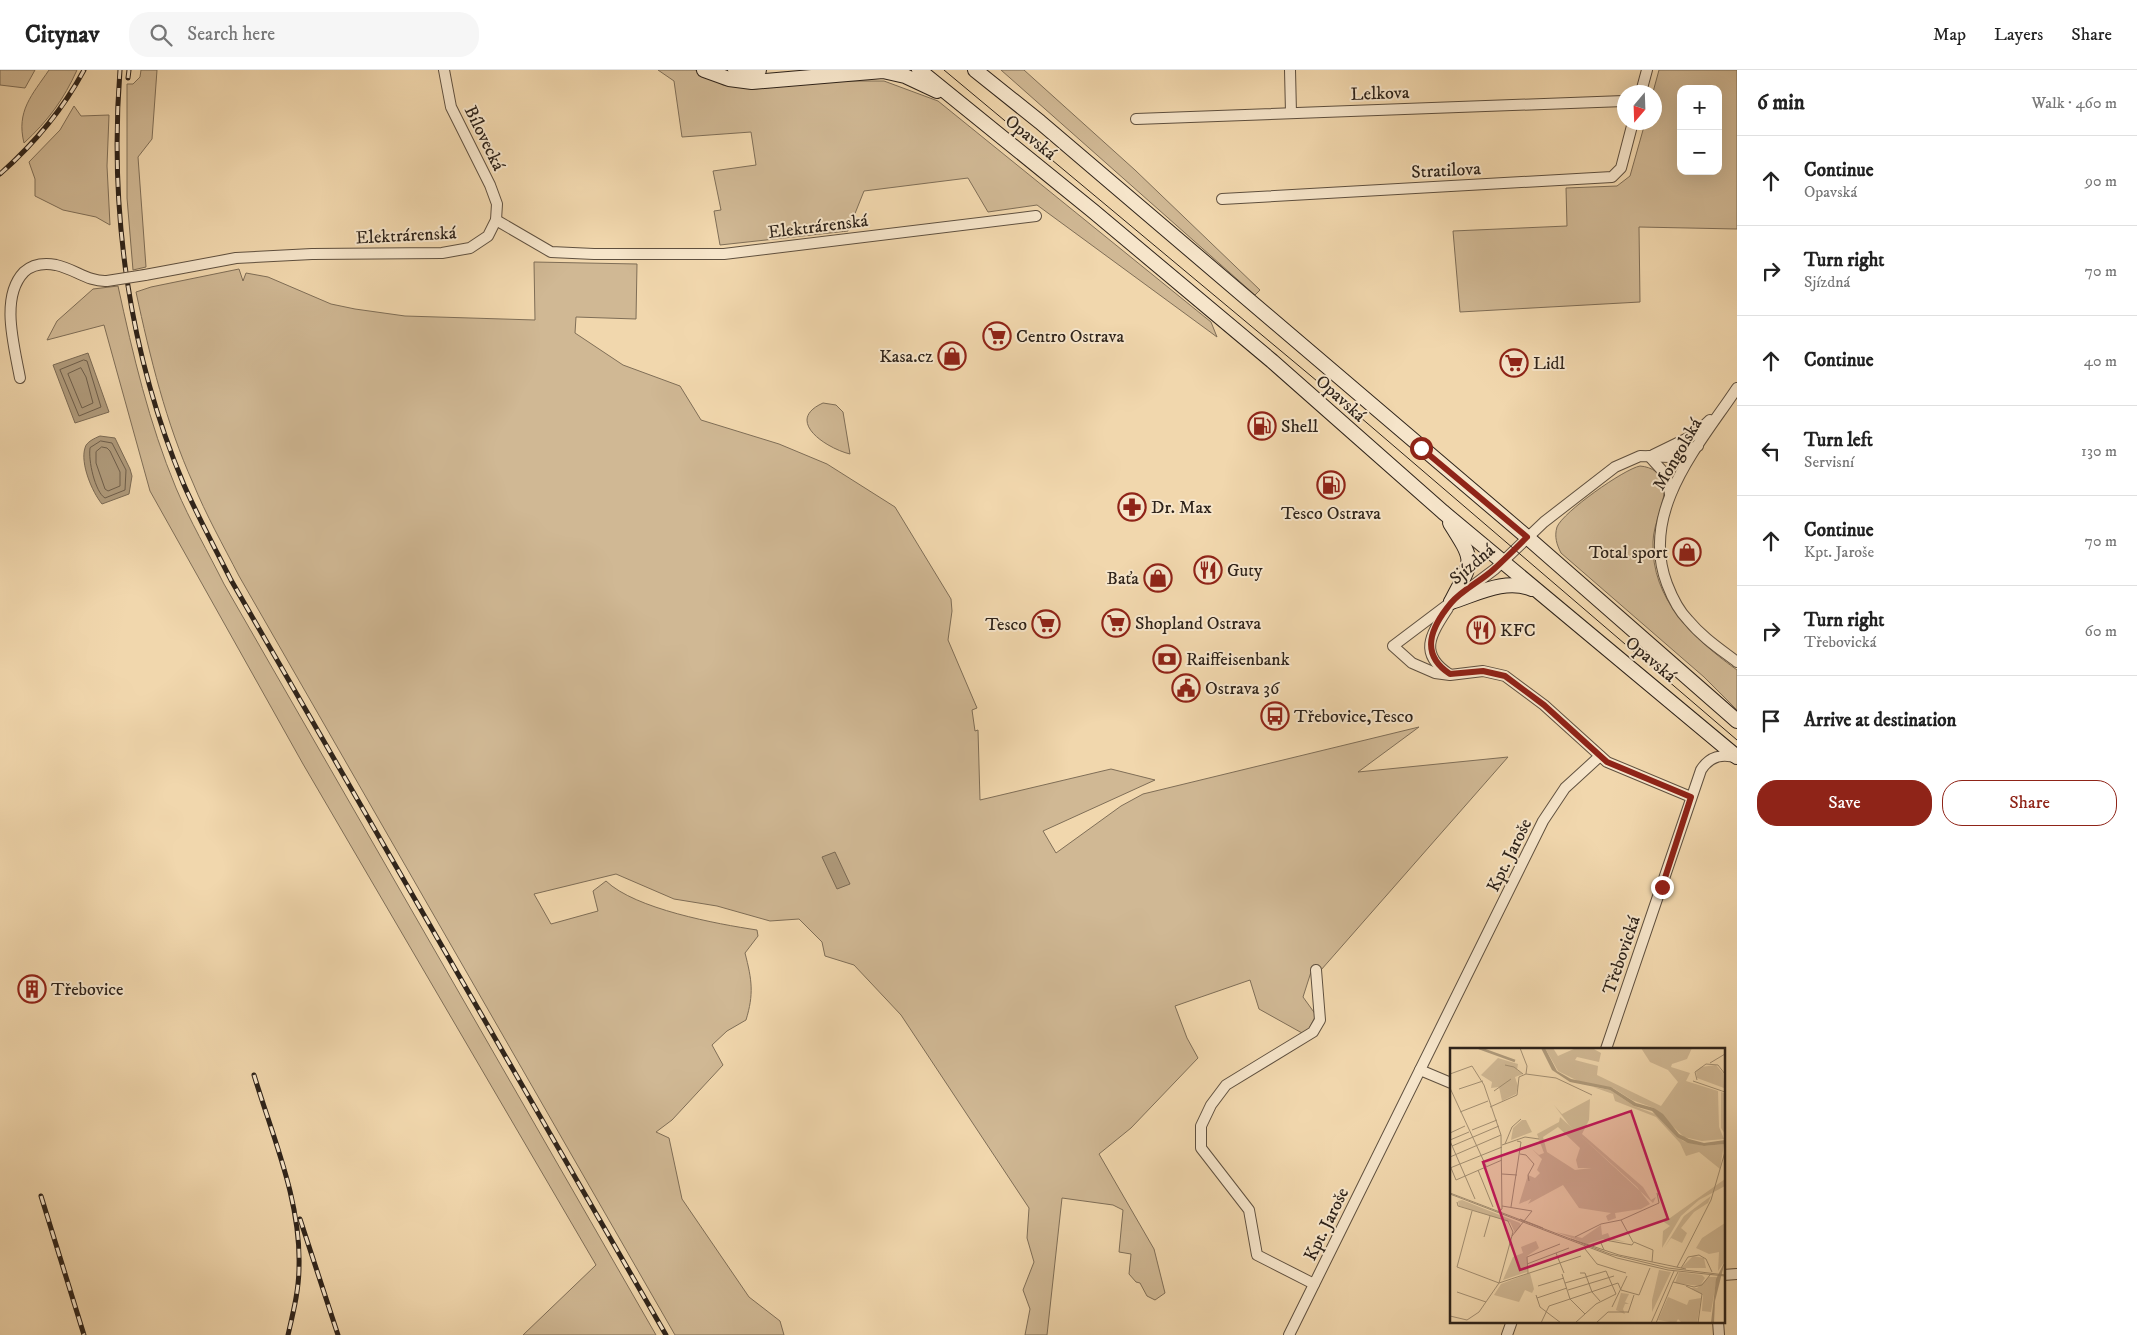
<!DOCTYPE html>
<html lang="en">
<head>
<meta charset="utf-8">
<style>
  :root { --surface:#fff; --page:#f6f6f6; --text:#222; --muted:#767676; --line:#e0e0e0; --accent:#8f2418 }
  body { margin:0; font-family:"IM FELL DW Pica",serif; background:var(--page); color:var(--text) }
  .controls { position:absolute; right:15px; top:15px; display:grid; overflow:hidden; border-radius:10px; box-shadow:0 5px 20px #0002 }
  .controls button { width:45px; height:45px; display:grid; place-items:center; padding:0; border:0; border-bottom:1px solid var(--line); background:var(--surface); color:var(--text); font:25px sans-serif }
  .compass { position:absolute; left:1617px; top:15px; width:45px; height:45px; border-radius:50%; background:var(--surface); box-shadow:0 5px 20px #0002; rotate:199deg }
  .stop { position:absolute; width:15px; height:15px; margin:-11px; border:4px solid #8f2418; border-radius:50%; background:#fff }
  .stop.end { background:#8f2418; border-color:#fff; box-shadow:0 1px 5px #0008 }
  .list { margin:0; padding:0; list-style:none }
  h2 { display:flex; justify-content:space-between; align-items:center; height:65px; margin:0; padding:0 20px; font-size:21px }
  h2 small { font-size:16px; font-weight:400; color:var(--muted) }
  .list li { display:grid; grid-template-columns:32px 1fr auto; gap:15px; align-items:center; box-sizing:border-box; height:90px; padding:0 20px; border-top:1px solid var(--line) }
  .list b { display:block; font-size:19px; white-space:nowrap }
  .list p { margin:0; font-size:16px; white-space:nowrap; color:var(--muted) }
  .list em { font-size:16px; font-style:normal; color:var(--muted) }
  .actions { display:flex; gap:10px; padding:15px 20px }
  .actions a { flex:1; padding:11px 0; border:1px solid var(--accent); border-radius:20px; text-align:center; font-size:18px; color:var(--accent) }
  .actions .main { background:var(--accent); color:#fff }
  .icon { flex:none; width:28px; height:28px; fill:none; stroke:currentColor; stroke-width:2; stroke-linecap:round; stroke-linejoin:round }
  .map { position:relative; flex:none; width:1737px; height:1265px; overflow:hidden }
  header { display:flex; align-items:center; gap:30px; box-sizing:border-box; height:70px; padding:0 25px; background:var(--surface); border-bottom:1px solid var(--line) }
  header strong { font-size:24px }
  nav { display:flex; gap:28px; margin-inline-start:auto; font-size:18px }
  .search { width:350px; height:45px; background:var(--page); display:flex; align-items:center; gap:12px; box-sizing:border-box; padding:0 18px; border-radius:20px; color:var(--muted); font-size:19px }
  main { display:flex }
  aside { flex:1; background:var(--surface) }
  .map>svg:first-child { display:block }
</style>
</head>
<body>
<header>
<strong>Citynav</strong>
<div class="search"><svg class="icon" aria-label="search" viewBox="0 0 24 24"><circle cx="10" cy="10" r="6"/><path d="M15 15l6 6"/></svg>Search here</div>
<nav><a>Map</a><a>Layers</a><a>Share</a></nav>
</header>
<main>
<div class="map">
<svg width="1737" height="1265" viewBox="0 0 1737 1265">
  <rect width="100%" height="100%" fill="#f1d7ad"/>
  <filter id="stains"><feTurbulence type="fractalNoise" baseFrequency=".004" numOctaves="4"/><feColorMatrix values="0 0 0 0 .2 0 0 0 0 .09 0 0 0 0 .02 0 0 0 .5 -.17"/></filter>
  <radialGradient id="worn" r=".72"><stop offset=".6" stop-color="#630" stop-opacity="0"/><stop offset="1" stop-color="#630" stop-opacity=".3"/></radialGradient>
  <g fill="#d0b894" stroke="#7f6e57" fill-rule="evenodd">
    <polygon points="0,0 35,0 25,18 0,15"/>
    <path d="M49,0H77C64,29 48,51 24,73C16,41 32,25 49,0Z"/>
    <polygon points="141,0 157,0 152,69 138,87 146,197 133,200 127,128 127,14 133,14 140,7"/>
    <polygon points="658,0 695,0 723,15 754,19 838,11 884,11 938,31 1211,252 1217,267 1037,135 988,142 968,108 864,121 848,161 720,175 714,141 721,140 713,101 756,95 751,62 682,67 674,11"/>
    <polygon points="1001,0 1024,0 1135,100 1260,220 1255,225"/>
    <path d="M1659,0H1737V159L1639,157L1640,232L1460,242L1453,161L1567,156L1566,118L1617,116L1630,106L1645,53L1654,52L1653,22ZM1681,19H1718V101H1681Z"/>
    <polygon points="74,36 81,46 109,45 107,96 110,155 96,147 63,140 35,126 35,109 29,92 60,60"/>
    <path d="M534,192L637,194L636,249L576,247L575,263L623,295L680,316L701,350L779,374L827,394L895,437L951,529L952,541L948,570L977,638L972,640L975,661L978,660L980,730L1111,699L1155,710L1043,761L1056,783L1121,736L1143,724L1419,657L1358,702L1508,687L1321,900L1311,902L1303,927L1316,945L1309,959L1302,963L1259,939L1250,910L1175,936L1187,968L1198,988L1131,1058L1099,1084L1154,1179L1165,1223L1155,1230L1147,1226L1140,1213L1136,1212L1129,1204L1131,1184L1119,1182L1123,1140L1113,1135L1062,1128L1047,1265H1025L1030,1239L1023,1220L1034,1192L1027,1168L1029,1138L901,945L854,895L825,886L822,872L799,849L770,851L717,836L674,829L616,804L534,824L551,854L598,841L593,821L606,811C635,839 717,854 757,860L758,866L745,883C752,910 754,924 746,950L727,961L712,975L723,995L672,1050L656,1062L669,1068L682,1129L749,1227L780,1251L784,1265H675L239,506C223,475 206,445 193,413C166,353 150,287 136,222L151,217L239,199L243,211L246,203L268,207L331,234L355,239L405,246L535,250Z"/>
    <path d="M118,216C133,285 149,353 176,418C190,451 208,482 224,514L656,1265H523L596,1195L303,694L150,421L104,255L47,270L57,251L93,219Z"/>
    <path d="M823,333L836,335L843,342L850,384C828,379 783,351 823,333Z"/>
    <path d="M1640,396C1652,397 1662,403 1664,416C1666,432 1653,454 1653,472C1651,530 1694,569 1737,600V640L1704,607L1561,483C1557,475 1554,467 1557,457C1563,442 1624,399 1640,396Z"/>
  </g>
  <g fill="#af9a7b" stroke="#7b6a54">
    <polygon points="88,283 109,342 75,353 53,295"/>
    <path d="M100,366L115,368L130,399L132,406L129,424L102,434C92,422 80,393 85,378C86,372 95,368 100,366Z"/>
    <polygon points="835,782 850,814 837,819 822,787"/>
  </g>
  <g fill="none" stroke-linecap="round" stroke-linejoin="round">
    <g stroke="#6e5e4a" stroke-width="1">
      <polygon points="84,290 87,291 101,337 79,346 60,300"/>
      <polygon points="81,298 86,307 93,333 82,338 68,304"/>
      <path d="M101,371L112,373L126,400L125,420L105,428C95,422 88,390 90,378Z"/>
      <polygon points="102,377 107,378 110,381 120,402 120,416 108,421 105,419 96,393 96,382"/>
    </g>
    <g stroke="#5f503f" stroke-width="12">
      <g id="minor">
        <polyline points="1290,0 1291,43"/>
        <polyline points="1641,22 1647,0"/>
        <polyline points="1136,49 1624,31"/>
        <polyline points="1222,129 1612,107 1621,98 1633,52"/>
        <polyline points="496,150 551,182 594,184 724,184 1036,146"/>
        <polyline points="145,205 236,188 312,184 442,183 470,178 488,166 496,150 497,134 490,115 451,37 444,0"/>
        <path d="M20,308C14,275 0,227 24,202C33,194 45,193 56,195C75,199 88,212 107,211"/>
        <path d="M1737,318C1699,375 1639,441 1667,514C1672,527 1678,540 1688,550C1702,567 1720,579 1737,592"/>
        <polyline points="1653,385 1694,365 1710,350"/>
        <polyline points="1649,386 1667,406 1670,424"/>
        <path d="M1448,538C1432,563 1417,583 1449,604"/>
        <polyline points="1691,727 1607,692 1544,635 1505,606 1483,601 1450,605 1435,603 1412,593 1393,576 1495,499 1544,452 1615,397 1640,386 1670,387 1698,376"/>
        <path d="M1606,979L1701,700C1709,687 1722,683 1737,688"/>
        <polyline points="1420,1000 1451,1013"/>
        <polyline points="1723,1205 1737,1204"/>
        <polyline points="1314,1214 1257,1185 1249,1140 1201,1078 1201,1056 1211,1035 1226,1015 1313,962 1320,950 1316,900"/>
        <polyline points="1718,1251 1719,1265"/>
        <polyline points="1289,1265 1543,751 1565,718 1600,686"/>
        <polyline points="1507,1265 1512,1251"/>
      </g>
    </g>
    <g stroke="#2e231a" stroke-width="16">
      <g id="secondary">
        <polyline points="704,0 729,9 752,12 883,1 905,6 937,21"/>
        <polyline points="735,0 759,0"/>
        <polyline points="919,0 1093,141 1272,291 1443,442 1737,687"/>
        <polyline points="975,0 1040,52 1527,467 1737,651"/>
        <path d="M1450,453C1476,494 1473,489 1451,532"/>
        <path d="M1451,532C1477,524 1505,508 1532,519"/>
      </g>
    </g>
    <use href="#minor" stroke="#f6e5ca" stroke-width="10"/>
    <use href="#secondary" stroke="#f6e5ca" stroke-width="14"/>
    <polyline stroke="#2e231a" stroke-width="1" points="944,0 1353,341 1737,670"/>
    <g stroke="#2e231a" stroke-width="5">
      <g id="rail">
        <path d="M120,0C109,141 129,284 184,415C198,447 215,478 231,510L666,1265"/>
        <polyline points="128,8 129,0"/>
        <path d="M0,104C35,73 62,41 84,0"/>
        <path d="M254,1005C273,1068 301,1131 299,1197C299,1220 293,1243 288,1265"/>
        <polyline points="41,1126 84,1265"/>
        <polyline points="300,1149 338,1265"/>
      </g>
    </g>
    <use href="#rail" stroke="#f6e5ca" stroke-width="3" stroke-dasharray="9" stroke-linecap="butt"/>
    <g stroke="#5f503f" stroke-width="12" stroke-linecap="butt">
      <polyline id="minor-bridge" points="107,211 145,205"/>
    </g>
    <use href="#minor-bridge" stroke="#f6e5ca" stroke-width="10"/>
  </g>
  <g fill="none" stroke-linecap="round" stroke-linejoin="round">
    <path stroke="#8f2418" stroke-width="6" d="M1421,378L1527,467C1516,478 1505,489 1494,499C1481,511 1462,520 1451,533C1431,557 1419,584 1450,604L1483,601L1505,606L1544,635L1607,692L1691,727L1662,817"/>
  </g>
  <defs>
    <g id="supermarket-ring" transform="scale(1.4375)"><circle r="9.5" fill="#f6e5ca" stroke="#8f2418" stroke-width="1.5"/><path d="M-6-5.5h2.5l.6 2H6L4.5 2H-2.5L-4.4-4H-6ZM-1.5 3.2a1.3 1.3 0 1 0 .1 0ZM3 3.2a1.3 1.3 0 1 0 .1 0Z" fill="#8f2418"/></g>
    <g id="shop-ring" transform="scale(1.4375)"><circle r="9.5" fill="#f6e5ca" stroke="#8f2418" stroke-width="1.5"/><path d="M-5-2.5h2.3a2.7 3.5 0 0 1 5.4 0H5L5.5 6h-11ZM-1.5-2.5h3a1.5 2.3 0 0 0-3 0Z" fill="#8f2418"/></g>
    <g id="fuel-ring" transform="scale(1.4375)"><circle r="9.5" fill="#f6e5ca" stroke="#8f2418" stroke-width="1.5"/><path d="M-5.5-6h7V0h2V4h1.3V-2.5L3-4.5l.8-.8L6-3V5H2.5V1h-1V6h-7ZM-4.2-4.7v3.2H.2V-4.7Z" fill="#8f2418"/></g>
    <g id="pharmacy-ring" transform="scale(1.4375)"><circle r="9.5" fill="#f6e5ca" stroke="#8f2418" stroke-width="1.5"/><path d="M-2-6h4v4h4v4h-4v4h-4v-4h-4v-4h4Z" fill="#8f2418"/></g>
    <g id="restaurant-ring" transform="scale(1.4375)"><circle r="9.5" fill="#f6e5ca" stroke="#8f2418" stroke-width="1.5"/><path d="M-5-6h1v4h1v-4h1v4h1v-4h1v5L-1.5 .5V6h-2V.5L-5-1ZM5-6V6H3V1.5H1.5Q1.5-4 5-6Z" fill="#8f2418"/></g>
    <g id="bank-ring" transform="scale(1.4375)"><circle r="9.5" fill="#f6e5ca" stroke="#8f2418" stroke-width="1.5"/><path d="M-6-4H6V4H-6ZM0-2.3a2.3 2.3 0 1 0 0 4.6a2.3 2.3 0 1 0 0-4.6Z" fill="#8f2418"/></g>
    <g id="civic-ring" transform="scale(1.4375)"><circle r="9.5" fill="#f6e5ca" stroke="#8f2418" stroke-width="1.5"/><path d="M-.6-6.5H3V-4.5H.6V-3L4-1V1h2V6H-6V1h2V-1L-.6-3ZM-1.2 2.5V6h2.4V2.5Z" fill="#8f2418"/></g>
    <g id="bus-ring" transform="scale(1.4375)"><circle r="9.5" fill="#f6e5ca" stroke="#8f2418" stroke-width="1.5"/><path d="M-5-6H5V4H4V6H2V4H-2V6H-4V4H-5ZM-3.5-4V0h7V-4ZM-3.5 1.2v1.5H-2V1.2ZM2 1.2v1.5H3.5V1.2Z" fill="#8f2418"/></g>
    <g id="building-ring" transform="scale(1.4375)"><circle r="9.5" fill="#f6e5ca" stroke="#8f2418" stroke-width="1.5"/><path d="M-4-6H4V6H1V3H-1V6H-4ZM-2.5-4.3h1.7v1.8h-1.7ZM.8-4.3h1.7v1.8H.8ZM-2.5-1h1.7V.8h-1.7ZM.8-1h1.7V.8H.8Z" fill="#8f2418"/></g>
  </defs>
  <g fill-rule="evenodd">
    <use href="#supermarket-ring" x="997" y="266"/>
    <use href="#shop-ring" x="952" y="286"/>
    <use href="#supermarket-ring" x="1514" y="293"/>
    <use href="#fuel-ring" x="1262" y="356"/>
    <use href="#fuel-ring" x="1331" y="415"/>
    <use href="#pharmacy-ring" x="1132" y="437"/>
    <use href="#shop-ring" x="1687" y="482"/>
    <use href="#restaurant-ring" x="1208" y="500"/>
    <use href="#shop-ring" x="1158" y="508"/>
    <use href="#supermarket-ring" x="1116" y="553"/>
    <use href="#supermarket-ring" x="1046" y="554"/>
    <use href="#restaurant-ring" x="1481" y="560"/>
    <use href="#bank-ring" x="1167" y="589"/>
    <use href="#civic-ring" x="1186" y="618"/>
    <use href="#bus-ring" x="1275" y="646"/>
    <use href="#building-ring" x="32" y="919"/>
  </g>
  <g text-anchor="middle" stroke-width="4" stroke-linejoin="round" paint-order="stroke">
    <g font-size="18" fill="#2e231a" stroke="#f6e5ca">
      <text transform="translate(1380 23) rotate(-2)" y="6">Lelkova</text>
      <text transform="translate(1031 67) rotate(39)" y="6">Opavská</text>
      <text transform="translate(485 68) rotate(64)" y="6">Bílovecká</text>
      <text transform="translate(1446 100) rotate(-3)" y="6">Stratilova</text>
      <text transform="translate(818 156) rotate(-7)" y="6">Elektrárenská</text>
      <text transform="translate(406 165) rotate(-3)" y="6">Elektrárenská</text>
      <text transform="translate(1341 328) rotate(42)" y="6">Opavská</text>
      <text transform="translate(1677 384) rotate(-60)" y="6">Mongolská</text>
      <text transform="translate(1472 494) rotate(-40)" y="6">Sjízdná</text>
      <text transform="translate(1651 589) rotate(40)" y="6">Opavská</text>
      <text transform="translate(1509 785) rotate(-64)" y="6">Kpt. Jaroše</text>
      <text transform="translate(1621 885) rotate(-71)" y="6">Třebovická</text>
      <text transform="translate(1326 1154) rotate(-64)" y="6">Kpt. Jaroše</text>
    </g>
    <g font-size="18" fill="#2e231a" stroke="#f6e5ca" text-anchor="start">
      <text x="1016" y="272">Centro Ostrava</text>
      <text x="933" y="292" text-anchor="end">Kasa.cz</text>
      <text x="1533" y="299">Lidl</text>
      <text x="1281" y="362">Shell</text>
      <text x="1151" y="443">Dr. Max</text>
      <text x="1331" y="449" text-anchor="middle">Tesco Ostrava</text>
      <text x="1668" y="488" text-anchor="end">Total sport</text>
      <text x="1227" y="506">Guty</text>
      <text x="1139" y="514" text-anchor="end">Baťa</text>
      <text x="1135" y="559">Shopland Ostrava</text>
      <text x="1027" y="560" text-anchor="end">Tesco</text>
      <text x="1500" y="566">KFC</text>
      <text x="1186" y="595">Raiffeisenbank</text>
      <text x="1205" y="624">Ostrava 36</text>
      <text x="1294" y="652">Třebovice,Tesco</text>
      <text x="51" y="925">Třebovice</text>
    </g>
  </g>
  <g transform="translate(1450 978)">
    <rect width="275" height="275" fill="#f1d7ad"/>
    <path d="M95,0H103L108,8L126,0H142L151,5L149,14L127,9L125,12L148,18L147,27L211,58L228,34L218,22L200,14L191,0H242L237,11L222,16L221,19L240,25L236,33L268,43L269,79L274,91L252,93L234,89L204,60L182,52L163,40L128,33L108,23ZM48,10L68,16L67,22L73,26L65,29L68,38L66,46L52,53L49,39L41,40L42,34L31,27ZM266,17L273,25L274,40L247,30L246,23L251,19ZM143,39L160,42L184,58L208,67L233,93L254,98L274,96L270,121L249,104L236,108L230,95L206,69L165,53L163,46ZM271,44L275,45V86L271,80ZM140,51L139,72L132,86L193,139L201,152L206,149L203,155L119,77L104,57L112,66ZM110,69L187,139L200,156L191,161L165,165L166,170L158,173L156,168L161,165L129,160L113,137L78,156L81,151L69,156L78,127L85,130L90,125L87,122L92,111L82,101L89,107L94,105L87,86L109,74ZM108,79L130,100L126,112L128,120H142L125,122L97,104L93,89ZM72,72H76L82,84L61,92L63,80ZM275,131V138L249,152L231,168L212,200L213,183L220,178L214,174L215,170H220ZM261,148L258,155L244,164L231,180L237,185L232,195L221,190L214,200L234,168ZM12,152L70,175L71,178L65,185L60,174L9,158L8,153ZM275,175V213L268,223L269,204L259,206L246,200L252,190ZM151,177L152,187L158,185L160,190L176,194L153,191L137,196L106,184L132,190ZM86,193L89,200L77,208V224L53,232L63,209L73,205L71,199ZM243,208L254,210L256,220H231ZM209,222L221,224L202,264V252ZM229,224L252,227L255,230L250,238L225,235ZM80,225L84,241L82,245L75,242L69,254L44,247L51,236ZM259,229H267L261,264L252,263L253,247L240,240H247ZM171,245L179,246L175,254L179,256H175L173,261L175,266L166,262ZM218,249L237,257L239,252L251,250L247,275H232L228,271L226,275L208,272Z" fill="#d0b894" fill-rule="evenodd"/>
    <path d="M91,0H95L107,23L121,31L161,39L186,55L204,60L213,66L229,86L239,91L254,95L275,92V96L254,98L238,95L227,89L202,63L184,58L160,42L120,34L102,22ZM275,213L265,253L264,275H261L266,231Z" fill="#af9a7b"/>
    <path fill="none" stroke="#af9a7b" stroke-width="2.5" d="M29,0L65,13"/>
    <path fill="none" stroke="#a38f72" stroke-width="1" d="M70,0L77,18L76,26M260,15L275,6M55,17L64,19L73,26M0,26L22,18L34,37L51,87L52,161L49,163M247,32L245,24L256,16L268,17L275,26M243,33L275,44M0,40L36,118M9,41L33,33M44,43L61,31M40,59L67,47L69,29L76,26L106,30L142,47M10,64L38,53M22,82L47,72M0,85L15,78M0,92L19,84M0,93L25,151M55,96L62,79L71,71M52,97L75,89L89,91M2,98L49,78M70,106L76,107L84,116L78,127L79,133M0,109L51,87M0,120L52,99M1,120L6,132L52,112M28,122L43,159M52,126L67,127M0,145L160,206L218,220L275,227M0,146L167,210L218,222L275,228M52,158L82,163L62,188M61,159L71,94L67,93M22,163L7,219L49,235M70,171L93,180M171,172L209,155L207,145M171,172L183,194M34,189L40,168M125,189L151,176L171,172M121,191L169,207L236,221M182,197L184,194L203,202L202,214M135,201L147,216L176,225M154,202L151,195L155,192L182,197M106,205L114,225M77,216L119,200M227,219L261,152L275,104M231,220L238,209L249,207L256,211L262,224M228,224L223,234L244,239L252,237L260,227M78,225L77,209L110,196M130,225H135L142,244L150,253M112,226L120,251L135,266M49,235L131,208M115,235L156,223L166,246L146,256L125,275M88,238L114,230M236,238L252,246L248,275M118,242L164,228M171,242L189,247L200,220M7,244L36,254M86,247L90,259L111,275M87,250L117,240M162,259L177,228M158,264H178M178,265L184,247M0,268L17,272L29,264L49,235L63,184L58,173L8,158L7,154M91,275L99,258L168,235L171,242M146,275L158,264M201,275L224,223M206,275L223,234"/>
    <path fill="#c2185b" fill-opacity="0.15" stroke="#c2185b" stroke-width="2.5" d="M181,63L218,171L70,222L33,114Z"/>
    <rect width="275" height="275" fill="none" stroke="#2e231a" stroke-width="2.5"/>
  </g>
  <rect width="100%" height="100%" filter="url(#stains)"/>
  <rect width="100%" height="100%" fill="url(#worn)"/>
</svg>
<div class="controls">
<button>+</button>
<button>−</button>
</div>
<svg class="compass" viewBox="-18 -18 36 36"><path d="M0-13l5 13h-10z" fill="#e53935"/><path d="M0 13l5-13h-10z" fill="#767676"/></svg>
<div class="stop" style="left:1421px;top:378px"></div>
<div class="stop end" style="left:1662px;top:817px"></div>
</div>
<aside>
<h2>6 min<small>Walk · 460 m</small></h2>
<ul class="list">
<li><svg class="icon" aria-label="ahead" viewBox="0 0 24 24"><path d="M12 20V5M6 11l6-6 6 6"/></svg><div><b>Continue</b><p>Opavská</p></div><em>90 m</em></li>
<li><svg class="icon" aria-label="right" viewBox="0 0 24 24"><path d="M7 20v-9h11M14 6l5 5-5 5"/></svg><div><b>Turn right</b><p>Sjízdná</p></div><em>70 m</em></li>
<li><svg class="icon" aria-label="ahead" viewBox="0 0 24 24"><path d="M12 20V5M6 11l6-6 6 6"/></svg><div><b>Continue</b></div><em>40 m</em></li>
<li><svg class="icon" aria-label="left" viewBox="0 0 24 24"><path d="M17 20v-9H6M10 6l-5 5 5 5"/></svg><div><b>Turn left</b><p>Servisní</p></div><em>130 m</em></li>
<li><svg class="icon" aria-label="ahead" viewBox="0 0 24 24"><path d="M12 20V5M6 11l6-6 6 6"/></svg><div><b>Continue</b><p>Kpt. Jaroše</p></div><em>70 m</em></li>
<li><svg class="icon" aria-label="right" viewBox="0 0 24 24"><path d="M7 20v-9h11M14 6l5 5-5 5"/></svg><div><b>Turn right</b><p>Třebovická</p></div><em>60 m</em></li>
<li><svg class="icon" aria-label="arrive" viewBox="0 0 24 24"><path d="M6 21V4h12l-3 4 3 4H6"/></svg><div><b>Arrive at destination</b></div></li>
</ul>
<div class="actions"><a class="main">Save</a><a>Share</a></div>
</aside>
</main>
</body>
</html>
